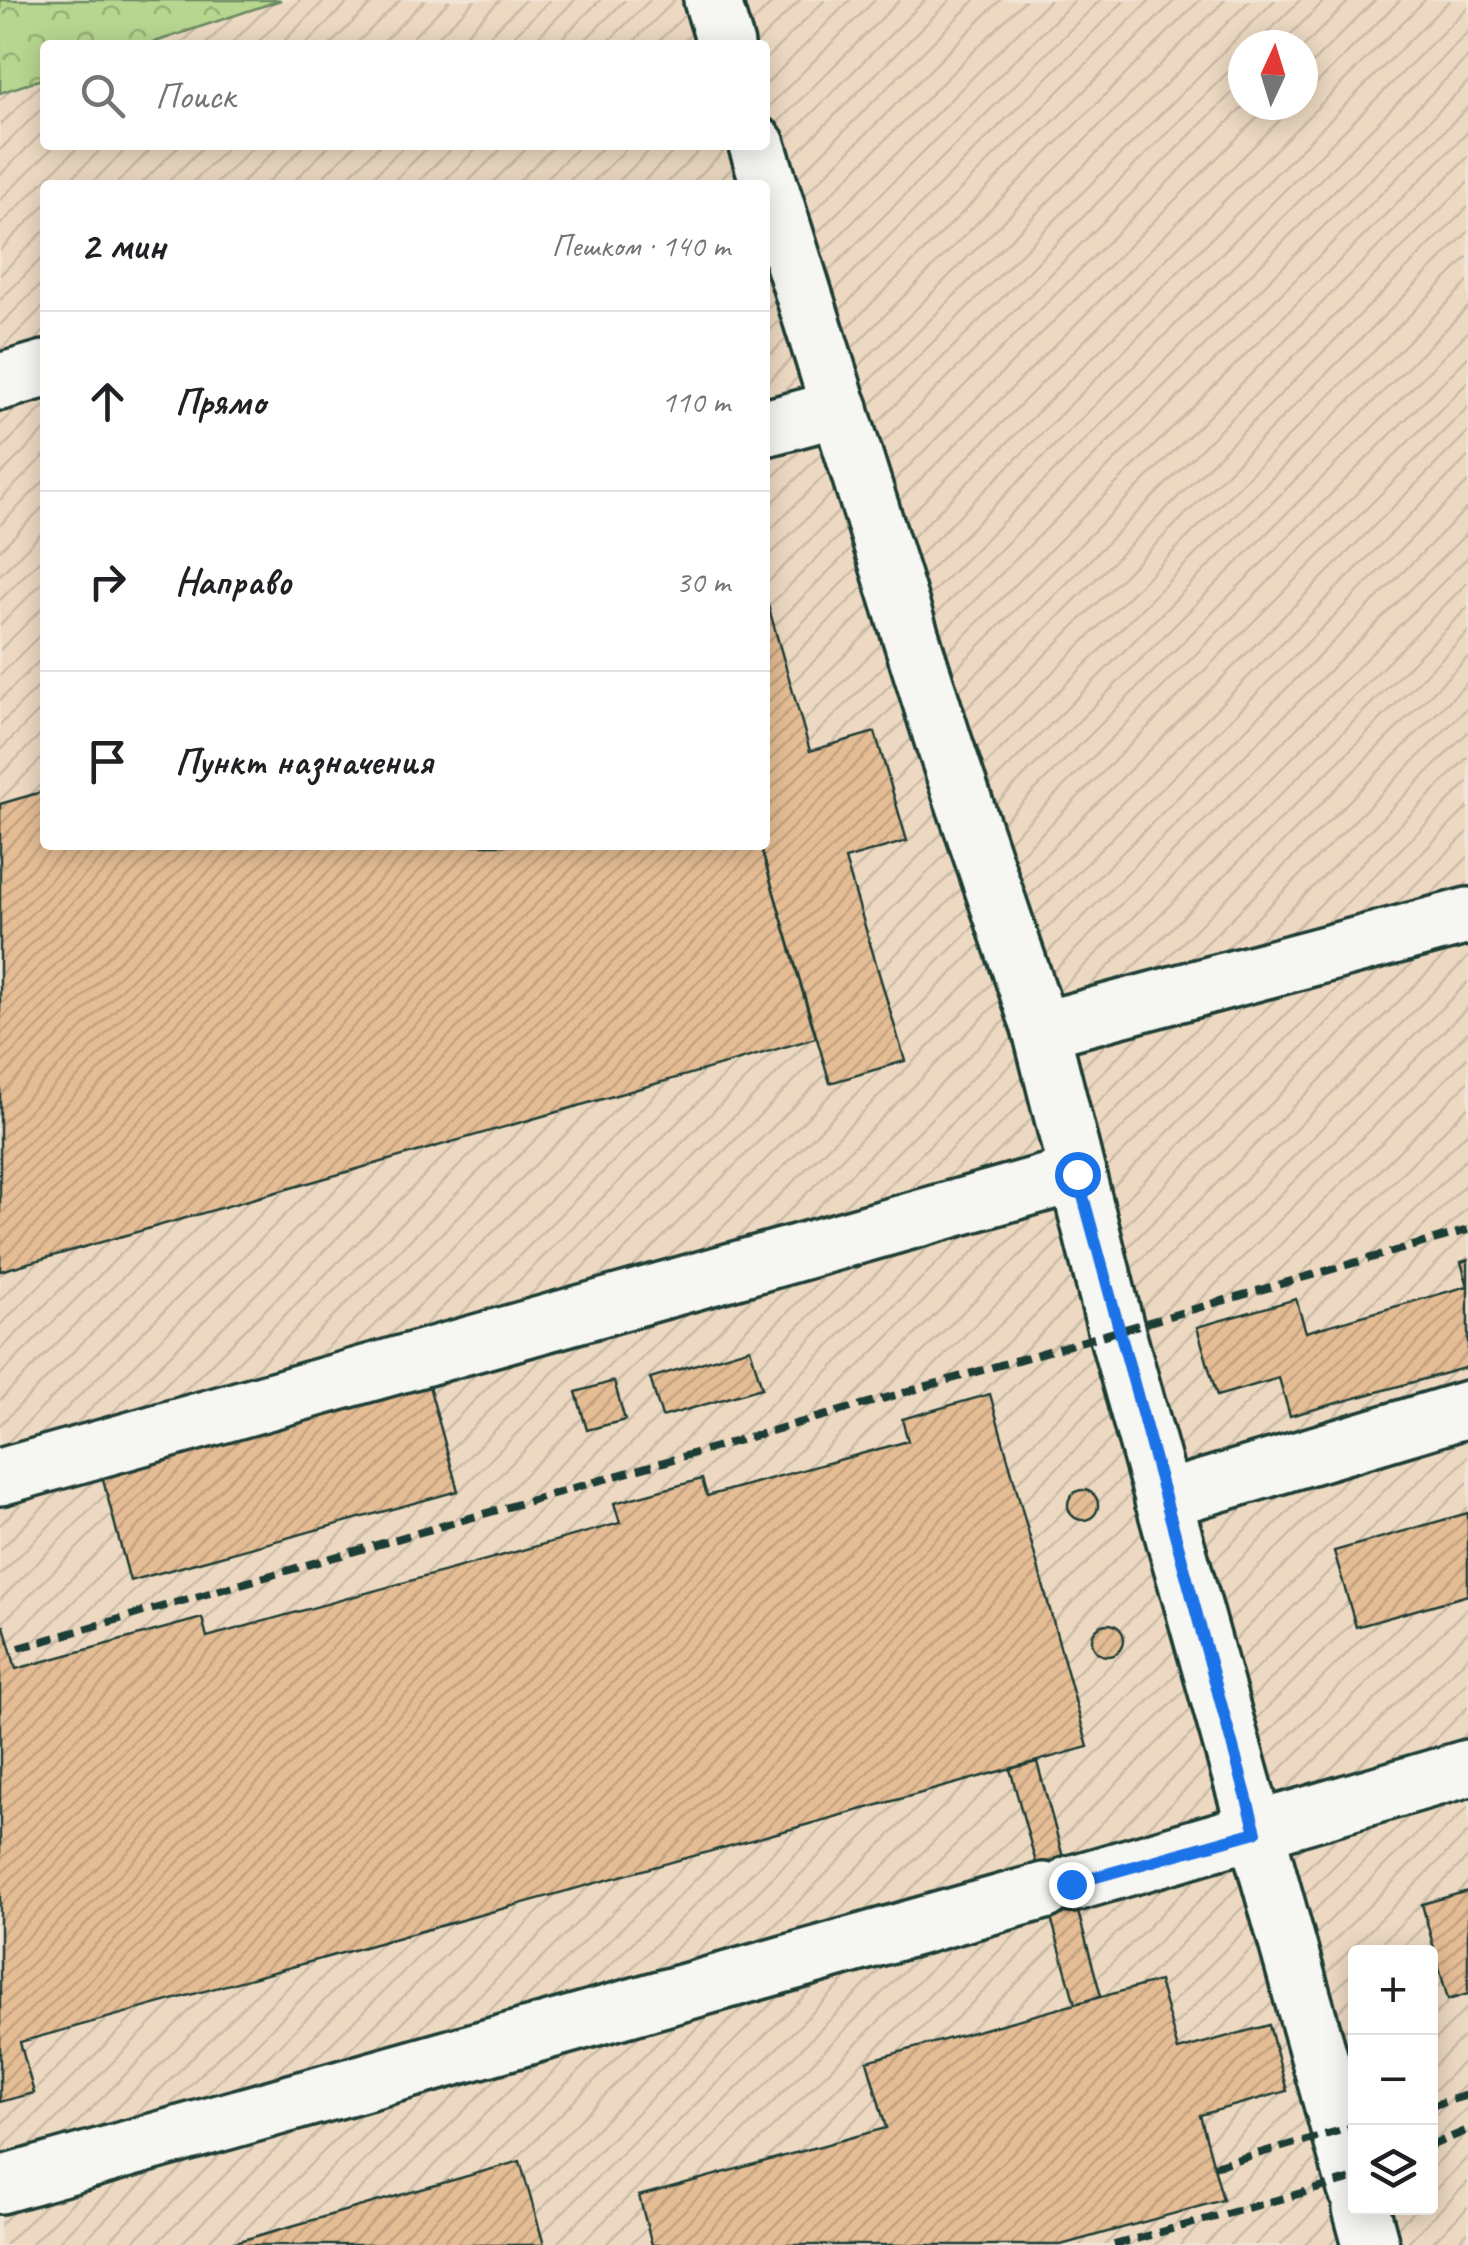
<!DOCTYPE html>
<html lang="ru">
<head>
<meta charset="utf-8">
<style>
  :root { --surface:#fff; --page:#f2f2f2; --text:#202124; --muted:#757577; --line:#e0e0e0 }
  body { margin:0; font-family:Caveat,sans-serif; background:var(--page); color:var(--text) }
  .controls { position:absolute; right:30px; bottom:30px; display:grid; overflow:hidden; border-radius:10px; box-shadow:0 5px 25px #0003 }
  .controls button { width:90px; height:90px; display:grid; place-items:center; padding:0; border:0; border-bottom:2px solid var(--line); background:var(--surface); color:var(--text); font:50px sans-serif }
  .compass { position:absolute; left:1228px; top:30px; width:90px; height:90px; border-radius:50%; background:var(--surface); box-shadow:0 5px 25px #0003; rotate:4deg }
  .stop { position:absolute; width:30px; height:30px; margin:-22px; border:8px solid #1a73e8; border-radius:50%; background:#fff }
  .stop.end { background:#1a73e8; border-color:#fff; box-shadow:0 2px 10px #0008 }
  .list { margin:0; padding:0; list-style:none }
  h2 { display:flex; justify-content:space-between; align-items:center; height:130px; margin:0; padding:0 40px; font-size:42px }
  h2 small { font-size:32px; font-weight:400; color:var(--muted) }
  .list li { display:grid; grid-template-columns:65px 1fr auto; gap:30px; align-items:center; box-sizing:border-box; height:180px; padding:0 40px; border-top:2px solid var(--line) }
  .list b { display:block; font-size:38px; white-space:nowrap }
  .list em { font-size:32px; font-style:normal; color:var(--muted) }
  .icon { flex:none; width:55px; height:55px; fill:none; stroke:currentColor; stroke-width:2; stroke-linecap:round; stroke-linejoin:round }
  .map { position:relative; flex:none; width:1468px; height:2245px; overflow:hidden }
  .search { position:absolute; background:var(--surface); box-shadow:0 5px 25px #0003; left:40px; top:40px; width:730px; height:110px; display:flex; align-items:center; gap:25px; box-sizing:border-box; padding:0 35px; border-radius:10px; color:var(--muted); font-size:38px }
  .panel { position:absolute; background:var(--surface); box-shadow:0 5px 25px #0003; left:40px; top:180px; width:730px; height:670px; border-radius:10px }
  .map>svg:first-child { display:block }
</style>
</head>
<body>
<div class="map">
<svg width="1468" height="2245" viewBox="0 0 1468 2245">
  <defs>
    <pattern id="industrial-furrows" width="10" height="10" patternUnits="userSpaceOnUse" patternTransform="scale(2.5)"><rect width="10" height="10" fill="#edd9c2"/><path d="M-1 1l2-2M0 10L10 0M9 11l2-2" fill="none" stroke="#cbbba7"/></pattern>
    <pattern id="forest-crowns" width="20" height="18" patternUnits="userSpaceOnUse" patternTransform="scale(2.5)"><rect width="20" height="18" fill="#b7d68f"/><path d="M2 6a3 3 0 1 1 6 0M12 15a3 3 0 1 1 6 0" fill="none" stroke="#94af76"/></pattern>
    <pattern id="building-hatch" width="6" height="6" patternUnits="userSpaceOnUse" patternTransform="scale(2.5)"><rect width="6" height="6" fill="#e5bd95"/><path d="M-1 1l2-2M0 6l6-6M5 7l2-2" fill="none" stroke="#c4a381"/></pattern>
  </defs>
  <rect width="100%" height="100%" fill="#f1e5d6"/>
  <filter id="ink" filterUnits="userSpaceOnUse"><feTurbulence type="fractalNoise" baseFrequency=".01" numOctaves="2"/><feDisplacementMap in="SourceGraphic" scale="20" xChannelSelector="R" yChannelSelector="G"/><feConvolveMatrix kernelMatrix="1 2 1 2 8 2 1 2 1" color-interpolation-filters="sRGB"/></filter>
  <g filter="url(#ink)">
    <path fill="url(#industrial-furrows)" fill-rule="evenodd" d="M282,0H1468V2245H0V95L45,80V145H765V45H148ZM1243,45H1303V105H1243ZM45,185H765V845H45ZM1356,1952H1430V2208H1356Z"/>
    <polygon fill="url(#forest-crowns)" stroke="#6b8a62" stroke-width="2.5" points="0,0 281,0 146,45 45,45 45,78 0,93"/>
    <g fill="url(#building-hatch)" stroke="#1f3d34" stroke-width="2.5">
      <polygon points="765,595 810,751 875,732 907,841 845,859 905,1061 830,1083 760,845 765,845"/>
      <polygon points="45,791 45,845 760,845 816,1038 0,1271 0,804"/>
      <polygon points="1468,1260 1468,1367 1290,1416 1279,1378 1217,1396 1197,1327 1296,1299 1306,1332 1468,1286 1461,1262"/>
      <polygon points="750,1348 762,1388 662,1417 650,1378"/>
      <polygon points="426,1375 458,1491 130,1581 99,1465"/>
      <polygon points="614,1381 625,1420 587,1430 576,1392"/>
      <polygon points="990,1394 1088,1747 20,2042 34,2093 0,2102 0,1627 4,1626 16,1669 202,1618 207,1637 620,1523 614,1503 702,1479 707,1496 908,1441 902,1419"/>
      <circle cx="1083" cy="1505" r="15"/>
      <polygon points="1468,1513 1468,1595 1356,1627 1334,1551"/>
      <circle cx="1108" cy="1640" r="16"/>
      <polygon points="1037,1762 1101,1996 1075,2004 1010,1769"/>
      <polygon points="1468,1891 1468,1994 1448,2000 1422,1904"/>
      <polygon points="1159,1981 1178,2050 1269,2025 1287,2091 1200,2115 1223,2200 1061,2245 652,2245 639,2196 886,2128 867,2061"/>
      <polygon points="520,2161 544,2245 225,2245"/>
    </g>
    <g fill="none" stroke-linecap="round" stroke-linejoin="round">
      <g stroke="#1f3d34" stroke-width="62">
        <g id="minor">
          <polyline points="712,0 726,45"/>
          <polyline points="757,145 943,740 1041,1030"/>
          <polyline points="0,382 45,369"/>
          <polyline points="765,428 840,408"/>
          <polyline points="0,1477 1077,1174"/>
          <polyline points="1163,1500 1468,1409"/>
          <polyline points="1071,1884 1468,1768"/>
          <polyline points="0,2185 1044,1891"/>
          <polyline points="1356,2189 1117,1333 1041,1030 1468,916"/>
          <polyline points="1361,2208 1371,2245"/>
        </g>
      </g>
      <use href="#minor" stroke="#f6f6f2" stroke-width="55"/>
      <g stroke="#1f3d34" stroke-width="8" stroke-dasharray="15 8" stroke-linecap="butt">
        <polyline points="19,1648 1468,1230"/>
        <polyline points="1430,2106 1468,2095"/>
        <polyline points="1430,2146 1468,2130"/>
        <polyline points="1214,2166 1356,2126"/>
        <polyline points="1114,2245 1356,2178"/>
      </g>
    </g>
  </g>
  <g fill="none" stroke-linecap="round" stroke-linejoin="round" filter="url(#ink)">
    <polyline stroke="#1a73e8" stroke-width="12" points="1071,1884 1256,1832 1077,1174"/>
  </g>
</svg>
<div class="controls">
<button>+</button>
<button>−</button>
<button><svg class="icon" aria-label="layers" viewBox="0 0 24 24"><path d="M12 4l9 5-9 5-9-5zM3 14l9 5 9-5"/></svg></button>
</div>
<svg class="compass" viewBox="-18 -18 36 36"><path d="M0-13l5 13h-10z" fill="#e53935"/><path d="M0 13l5-13h-10z" fill="#757577"/></svg>
<div class="stop" style="left:1077px;top:1174px"></div>
<div class="stop end" style="left:1071px;top:1884px"></div>
<div class="search"><svg class="icon" aria-label="search" viewBox="0 0 24 24"><circle cx="10" cy="10" r="6"/><path d="M15 15l6 6"/></svg>Поиск</div>
<section class="panel">
<h2>2 мин<small>Пешком · 140 m</small></h2>
<ul class="list">
<li><svg class="icon" aria-label="ahead" viewBox="0 0 24 24"><path d="M12 20V5M6 11l6-6 6 6"/></svg><div><b>Прямо</b></div><em>110 m</em></li>
<li><svg class="icon" aria-label="right" viewBox="0 0 24 24"><path d="M7 20v-9h11M14 6l5 5-5 5"/></svg><div><b>Направо</b></div><em>30 m</em></li>
<li><svg class="icon" aria-label="arrive" viewBox="0 0 24 24"><path d="M6 21V4h12l-3 4 3 4H6"/></svg><div><b>Пункт назначения</b></div></li>
</ul>
</section>
</div>
</body>
</html>
